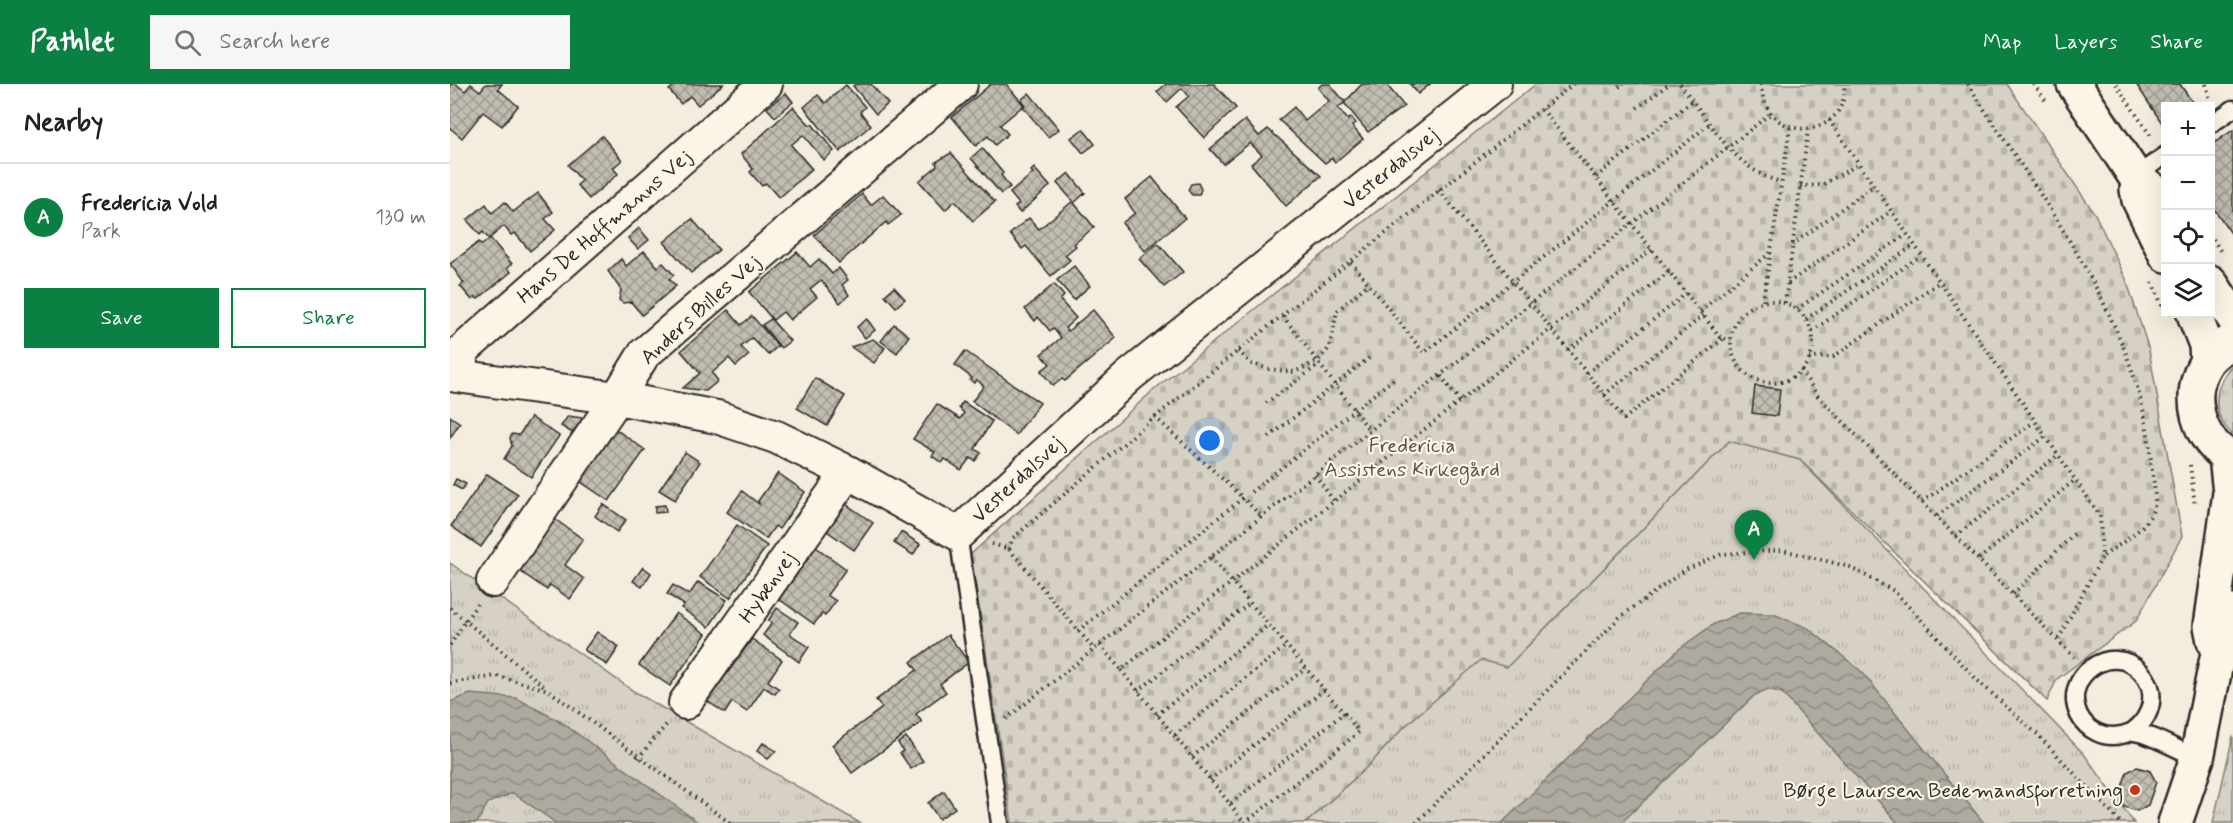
<!DOCTYPE html>
<html lang="en">
<head>
<meta charset="utf-8">
<style>
  :root { --surface:#fff; --page:#f6f6f6; --text:#202124; --muted:#757577; --line:#e0e0e0; --accent:#0b8043 }
  body { margin:0; font-family:Mynerve,sans-serif; background:var(--page); color:var(--text) }
  .controls { position:absolute; right:18px; top:18px; display:grid; overflow:hidden; border-radius:0px; box-shadow:0 6px 24px #0002 }
  .controls button { width:54px; height:54px; display:grid; place-items:center; padding:0; border:0; border-bottom:2px solid var(--line); background:var(--surface); color:var(--text); font:30px sans-serif }
  .you { position:absolute; left:760px; top:357px; width:21px; height:21px; margin:-15px; border:4px solid #fff; border-radius:50%; background:#1a73e8; box-shadow:0 0 0 9px #1a73e833 }
  .badge { display:grid; place-items:center; width:39px; height:39px; border-radius:50%; background:var(--accent); color:#fff; font-size:20px; font-weight:700 }
  .pin { position:absolute; translate:-50% -50px; filter:drop-shadow(0 2px 3px #0008) }
  .pin::after { content:''; position:absolute; top:32px; width:21px; height:18px; background:inherit; clip-path:polygon(0 0,100% 0,50% 100%) }
  .list { margin:0; padding:0; list-style:none }
  h2 { display:flex; justify-content:space-between; align-items:center; height:78px; margin:0; padding:0 24px; font-size:26px }
  h2 small { font-size:20px; font-weight:400; color:var(--muted) }
  .list li { display:grid; grid-template-columns:39px 1fr auto; gap:18px; align-items:center; box-sizing:border-box; height:108px; padding:0 24px; border-top:2px solid var(--line) }
  .list b { display:block; font-size:22px; white-space:nowrap }
  .list p { margin:0; font-size:20px; white-space:nowrap; color:var(--muted) }
  .list em { font-size:20px; font-style:normal; color:var(--muted) }
  .actions { display:flex; gap:12px; padding:18px 24px }
  .actions a { flex:1; padding:14px 0; border:2px solid var(--accent); border-radius:0px; text-align:center; font-size:21px; color:var(--accent) }
  .actions .main { background:var(--accent); color:#fff }
  .icon { flex:none; width:33px; height:33px; fill:none; stroke:currentColor; stroke-width:2; stroke-linecap:round; stroke-linejoin:round }
  .map { position:relative; flex:none; width:1783px; height:739px; overflow:hidden }
  header { display:flex; align-items:center; gap:36px; box-sizing:border-box; height:84px; padding:0 30px; background:var(--accent); color:#fff }
  header strong { font-size:28px }
  nav { display:flex; gap:33px; margin-inline-start:auto; font-size:21px }
  .search { width:420px; height:54px; background:var(--page); display:flex; align-items:center; gap:15px; box-sizing:border-box; padding:0 21px; border-radius:0px; color:var(--muted); font-size:22px }
  main { display:flex }
  aside { flex:1; background:var(--surface) }
  .map>svg:first-child { display:block }
</style>
</head>
<body>
<header>
<strong>Pathlet</strong>
<div class="search"><svg class="icon" aria-label="search" viewBox="0 0 24 24"><circle cx="10" cy="10" r="6"/><path d="M15 15l6 6"/></svg>Search here</div>
<nav><a>Map</a><a>Layers</a><a>Share</a></nav>
</header>
<main>
<aside>
<h2>Nearby<small></small></h2>
<ul class="list">
<li><span class="badge">A</span><div><b>Fredericia Vold</b><p>Park</p></div><em>130 m</em></li>
</ul>
<div class="actions"><a class="main">Save</a><a>Share</a></div>
</aside>
<div class="map">
<svg width="1783" height="739" viewBox="0 0 1783 739">
  <defs>
    <pattern id="grass-tufts" width="24" height="20" patternUnits="userSpaceOnUse" patternTransform="scale(1.5)"><rect width="24" height="20" fill="#d6d1c4"/><path d="M3 7l-1-3M5 7V3M7 7l1-3M15 17l-1-3M17 17v-4M19 17l1-3" fill="none" stroke="#b8b4a9"/></pattern>
    <pattern id="cemetery-stones" width="16" height="16" patternUnits="userSpaceOnUse" patternTransform="scale(1.5)"><rect width="16" height="16" fill="#d6d1c4"/><path d="M2 7V4a2 2 0 0 1 4 0v3zM10 15v-3a2 2 0 0 1 4 0v3z" fill="#b8b4a9"/></pattern>
    <pattern id="water-waves" width="16" height="10" patternUnits="userSpaceOnUse" patternTransform="scale(1.5)"><rect width="16" height="10" fill="#afaaa0"/><path d="M0 5q4-4 8 0t8 0" fill="none" stroke="#8f8b83"/></pattern>
    <pattern id="building-cross-hatch" width="8" height="8" patternUnits="userSpaceOnUse" patternTransform="scale(1.5)"><rect width="8" height="8" fill="#c2bdb1"/><path d="M0 0l8 8M0 8l8-8" fill="none" stroke="#9e9a90"/></pattern>
  </defs>
  <rect width="100%" height="100%" fill="#f4edde"/>
  <filter id="ink" filterUnits="userSpaceOnUse"><feTurbulence type="fractalNoise" baseFrequency=".0167" numOctaves="2"/><feDisplacementMap in="SourceGraphic" scale="12" xChannelSelector="R" yChannelSelector="G"/><feConvolveMatrix kernelMatrix="1 2 1 2 8 2 1 2 1" color-interpolation-filters="sRGB"/></filter>
  <g filter="url(#ink)">
    <g fill="url(#grass-tufts)" stroke="#807e78" stroke-width="1.5">
      <path d="M1783,280V351C1760,330 1763,302 1783,280Z"/>
      <polygon points="1279,357 1350,376 1634,670 1684,739 856,739 921,679 954,643 1031,575 1057,583"/>
      <polygon points="0,479 185,608 410,739 0,739"/>
      <polygon points="1783,652 1783,739 1763,739"/>
    </g>
    <polygon fill="url(#cemetery-stones)" stroke="#807e78" stroke-width="1.5" points="1086,0 1557,0 1645,130 1676,195 1699,266 1732,452 1686,537 1607,595 1597,617 1350,376 1279,357 1057,583 1031,576 954,643 921,679 856,739 562,739 521,470 706,304"/>
    <g fill="url(#water-waves)" stroke="#7a7771" stroke-width="1.5">
      <polygon points="1290,529 1323,530 1358,544 1412,588 1534,739 1448,739 1332,609 1318,605 1305,611 1171,739 1052,739 1229,565 1264,540"/>
      <polygon points="20,610 66,614 111,638 249,739 106,739 63,709 38,719 27,739 0,739 0,618"/>
    </g>
    <g fill="url(#building-cross-hatch)" stroke="#2b2b2b" stroke-width="1.5">
      <polygon points="0,0 6,0 15,7 21,0 30,7 36,0 52,0 48,5 68,22 52,42 33,28 12,54 0,44"/>
      <polygon points="226,0 273,0 248,21 240,12 231,20 219,6"/>
      <polygon points="406,0 421,0 438,20 426,30 403,2"/>
      <polygon points="541,0 556,0 574,21 550,41 558,50 545,61 538,52 526,62 502,33"/>
      <polygon points="716,0 764,0 786,24 754,54 726,23 739,12 732,4 717,18 707,8"/>
      <polygon points="872,0 880,0 895,18 912,0 936,0 954,22 918,48 894,19 888,24 898,36 901,33 906,39 902,42 913,55 885,78 882,74 875,79 829,36 844,23 855,37 879,17 868,4"/>
      <polygon points="960,0 980,0 968,10"/>
      <polygon points="1686,0 1730,0 1745,22 1716,22 1714,42"/>
      <polygon points="396,1 415,23 410,28 421,41 390,68 354,23 368,11 375,19"/>
      <polygon points="336,9 343,18 325,33 317,24"/>
      <polygon points="579,9 609,45 598,53 573,23 575,21 571,16"/>
      <polygon points="343,23 360,41 362,40 384,67 374,76 353,51 341,61 362,85 329,114 316,99 312,102 300,88 303,85 291,70"/>
      <polygon points="795,36 809,52 818,45 871,92 836,122 801,80 812,71 800,59 773,80 760,65"/>
      <polygon points="633,45 645,60 633,69 621,54"/>
      <polygon points="1783,46 1783,152 1760,119 1760,62"/>
      <polygon points="152,52 172,76 163,84 168,90 139,115 127,101 132,97 118,81"/>
      <polygon points="532,64 553,89 551,91 560,103 551,110 521,74"/>
      <polygon points="501,69 545,118 523,137 505,117 495,126 469,97 487,82 486,78"/>
      <polygon points="584,84 600,102 570,129 565,123 569,120 560,109 583,89 581,87"/>
      <polygon points="619,89 635,109 624,119 644,143 624,160 626,162 615,171 620,176 601,192 576,162 572,165 560,150 579,134 589,145 623,117 607,99"/>
      <polygon points="702,93 735,134 695,167 672,139 685,129 675,115"/>
      <polygon points="748,99 751,105 749,111 742,111 738,106 741,100"/>
      <polygon points="88,109 103,128 95,135 105,146 80,167 65,149 61,151 54,142 40,154 62,180 57,184 61,188 28,215 25,213 22,216 10,202 14,199 0,180 29,158 32,161 39,155 33,148 30,151 17,136 36,120 42,129 55,118 63,128"/>
      <polygon points="412,110 421,121 433,111 451,131 438,141 436,138 389,179 364,151"/>
      <polygon points="242,135 269,166 241,189 214,158"/>
      <polygon points="189,144 199,156 188,165 178,154"/>
      <polygon points="708,159 733,188 714,203 689,175"/>
      <polygon points="194,167 208,183 213,179 224,191 219,195 226,202 192,231 181,218 173,219 169,216 171,206 158,187 171,175 176,182"/>
      <polygon points="347,168 360,183 369,175 382,190 389,184 398,196 392,201 399,211 390,219 371,196 360,205 367,213 340,236 333,228 323,236 299,208"/>
      <polygon points="624,182 640,202 624,216 607,196"/>
      <polygon points="604,200 614,212 610,216 626,234 615,244 618,247 643,226 666,254 615,297 612,295 603,302 591,287 600,280 591,270 611,254 603,244 600,247 588,233 585,237 575,225"/>
      <polygon points="444,203 455,215 446,223 435,211"/>
      <polygon points="278,226 291,241 302,232 328,262 318,271 302,254 291,263 299,271 286,282 279,274 262,289 268,297 256,307 233,304 250,289 231,267"/>
      <polygon points="321,235 340,257 331,264 312,241"/>
      <polygon points="417,235 425,246 415,254 407,243"/>
      <polygon points="444,240 459,252 447,269 431,257"/>
      <polygon points="423,255 435,264 424,279 401,263"/>
      <polygon points="515,267 590,319 566,351 522,317 534,302 527,296 524,299 520,296 522,294 505,281"/>
      <polygon points="365,294 395,312 377,342 347,324"/>
      <polygon points="1305,302 1330,305 1327,332 1302,329"/>
      <polygon points="513,318 542,337 525,365 531,369 525,377 520,374 511,386 495,375 492,379 482,372 485,368 463,355 487,320 510,335 514,329 509,324"/>
      <polygon points="0,332 10,339 0,354"/>
      <polygon points="118,332 133,334 124,350 111,342"/>
      <polygon points="81,333 109,352 81,393 54,375 62,362 60,354 62,350 69,351"/>
      <polygon points="164,344 195,366 159,417 128,396"/>
      <polygon points="235,368 250,378 225,416 209,406"/>
      <polygon points="328,389 355,408 329,445 325,442 316,455 277,428 292,407 309,420 308,417"/>
      <polygon points="37,390 68,410 31,463 1,442"/>
      <polygon points="6,395 16,400 12,406 3,401"/>
      <polygon points="153,420 176,436 167,448 145,432"/>
      <polygon points="396,420 423,439 404,466 377,447"/>
      <polygon points="215,421 216,428 205,429 205,422"/>
      <polygon points="103,434 133,455 115,481 134,495 120,515 100,501 97,506 67,485"/>
      <polygon points="287,441 317,462 280,514 250,493"/>
      <polygon points="451,448 470,460 463,471 444,459"/>
      <polygon points="366,463 396,485 377,511 386,517 375,532 372,530 364,540 329,515"/>
      <polygon points="193,483 201,489 192,503 183,497"/>
      <polygon points="248,498 277,516 259,543 231,524 234,521 217,510 223,501 239,511"/>
      <polygon points="327,524 348,538 340,550 359,563 349,578 313,551 322,539 318,537"/>
      <polygon points="226,529 256,550 220,602 189,581"/>
      <polygon points="147,548 169,563 157,581 134,566"/>
      <polygon points="498,551 519,578 490,600 496,608 466,630 472,638 402,689 382,661 432,624 426,616 467,586 461,578"/>
      <polygon points="302,555 332,576 318,597 329,605 325,610 314,603 297,628 282,618 275,629 257,617"/>
      <polygon points="456,653 473,677 461,685 450,669 453,667 448,659"/>
      <polygon points="313,659 326,667 318,675 307,667"/>
      <polygon points="1687,683 1700,687 1706,698 1698,721 1687,727 1674,723 1669,712 1677,688"/>
      <polygon points="494,707 505,724 489,735 478,719"/>
    </g>
    <g fill="none" stroke-linecap="round" stroke-linejoin="round">
      <g stroke="#2b2b2b" stroke-width="21">
        <g id="lane">
          <polyline points="1760,41 1783,25"/>
          <polyline points="1685,92 1716,71"/>
          <polyline points="508,450 550,739"/>
          <path d="M1683,647C1702,633 1709,607 1691,588C1662,556 1610,593 1629,631C1637,647 1655,655 1671,651C1675,651 1680,647 1684,648C1698,649 1733,668 1747,674"/>
        </g>
      </g>
      <g stroke="#2b2b2b" stroke-width="36">
        <g id="street">
          <polyline points="0,291 167,314 267,333 326,353 398,388 508,450 679,292 1045,0"/>
          <polyline points="9,292 12,267 316,0"/>
          <polyline points="43,497 167,314 194,270 511,0"/>
          <polyline points="235,619 398,388"/>
        </g>
      </g>
      <g stroke="#2b2b2b" stroke-width="38">
        <g id="secondary">
          <polyline points="1624,0 1685,92 1704,107 1716,126"/>
          <polyline points="1687,105 1689,116 1716,171"/>
          <polyline points="1760,198 1783,233"/>
          <polyline points="1744,230 1756,261 1757,277"/>
          <path d="M1783,256C1774,262 1764,268 1757,277C1735,310 1747,358 1783,375"/>
          <polyline points="1764,557 1761,542 1780,409 1776,372"/>
          <polyline points="1725,739 1747,674 1767,574 1779,548 1783,528"/>
        </g>
      </g>
      <g stroke="#2b2b2b" stroke-width="4" stroke-dasharray="1.5 4.5" stroke-linecap="butt">
        <path d="M1230,0C1258,35 1285,87 1331,98"/>
        <path d="M1311,0C1315,64 1400,55 1394,0"/>
        <path d="M1518,0C1590,114 1691,239 1701,378C1702,391 1707,411 1704,423C1698,445 1669,460 1652,473"/>
        <polyline points="1584,0 1597,19"/>
        <polyline points="1666,0 1702,54"/>
        <polyline points="1756,0 1760,16"/>
        <polyline points="1169,3 1173,0"/>
        <polyline points="1187,24 1219,0"/>
        <polyline points="1092,25 1270,253 1281,256"/>
        <polyline points="1379,36 1650,432 1652,473 1608,556"/>
        <polyline points="1146,93 1243,16"/>
        <polyline points="1350,102 1372,101 1409,80"/>
        <polyline points="989,106 1174,335 1274,254"/>
        <polyline points="1760,150 1771,168"/>
        <polyline points="1342,161 1423,102"/>
        <polyline points="901,178 974,269 1261,39"/>
        <polyline points="1702,198 1713,224"/>
        <polyline points="1338,199 1440,128"/>
        <polyline points="1313,217 1340,44"/>
        <circle cx="1322" cy="258" r="41"/>
        <polyline points="1335,219 1358,46"/>
        <polyline points="1347,225 1456,151"/>
        <polyline points="1250,227 1320,169"/>
        <polyline points="833,232 920,347"/>
        <polyline points="1356,235 1463,162"/>
        <polyline points="1362,247 1470,172"/>
        <polyline points="1118,266 1220,187"/>
        <polyline points="788,267 802,280 819,285 844,288 868,277 880,263 887,227 918,200"/>
        <polyline points="1359,274 1383,273 1488,199"/>
        <polyline points="1351,286 1367,311 1624,573"/>
        <polyline points="1137,289 1237,209"/>
        <polyline points="991,292 1010,317"/>
        <polyline points="1154,311 1254,231"/>
        <polyline points="816,319 870,280"/>
        <polyline points="705,333 793,414"/>
        <polyline points="819,353 919,274"/>
        <polyline points="1740,381 1745,421"/>
        <polyline points="865,391 884,417"/>
        <polyline points="801,408 946,293"/>
        <polyline points="1472,418 1584,338"/>
        <polyline points="1487,432 1595,353"/>
        <polyline points="1506,452 1608,371"/>
        <polyline points="542,460 559,465 644,565"/>
        <polyline points="559,465 563,454 705,333 1123,0"/>
        <polyline points="1529,475 1625,396"/>
        <polyline points="1563,510 1625,449"/>
        <polyline points="0,524 96,604"/>
        <polyline points="628,547 793,414 812,433"/>
        <polyline points="0,561 27,520"/>
        <polyline points="650,561 671,586 1202,165"/>
        <polyline points="671,586 780,720 894,629 761,473"/>
        <polyline points="0,599 47,592 98,606 280,739"/>
        <polyline points="688,607 800,519"/>
        <polyline points="707,631 818,541"/>
        <polyline points="556,635 1320,30"/>
        <polyline points="725,651 836,562"/>
        <polyline points="742,673 856,584"/>
        <polyline points="188,674 217,640"/>
        <polyline points="760,696 874,606"/>
        <polyline points="780,720 794,739"/>
        <polyline points="795,739 909,648 894,629"/>
        <polyline points="966,739 1169,534 1235,486 1272,470 1333,466 1400,483 1444,507 1528,597 1587,650 1671,739"/>
      </g>
      <use href="#lane" stroke="#fcf5e5" stroke-width="16"/>
      <use href="#street" stroke="#fcf5e5" stroke-width="32"/>
      <use href="#secondary" stroke="#fcf5e5" stroke-width="33"/>
    </g>
  </g>
  <circle fill="#c8321e" stroke="#fcf5e5" stroke-width="2" cx="1685" cy="706" r="6"/>
  <g text-anchor="middle" stroke-width="4.5" stroke-linejoin="round" paint-order="stroke">
    <g font-size="21" fill="#2b2b2b" stroke="#fcf5e5">
      <text transform="translate(940 84) rotate(-39)" y="7">Vesterdalsvej</text>
      <text transform="translate(154 142) rotate(-41)" y="7">Hans De Hoffmanns Vej</text>
      <text transform="translate(250 225) rotate(-42)" y="7">Anders Billes Vej</text>
      <text transform="translate(567 395) rotate(-43)" y="7">Vesterdalsvej</text>
      <text transform="translate(317 503) rotate(-55)" y="7">Hybenvej</text>
    </g>
    <g font-size="21" fill="#565451" stroke="#fcf5e5">
      <text x="962" y="368">Fredericia<tspan x="962" dy="24">Assistens Kirkegård</tspan></text>
    </g>
    <g font-size="21" fill="#2b2b2b" stroke="#fcf5e5" text-anchor="end">
      <text x="1673" y="713">Børge Laursen Bedemandsforretning</text>
    </g>
  </g>
</svg>
<div class="controls">
<button>+</button>
<button>−</button>
<button><svg class="icon" aria-label="locate" viewBox="0 0 24 24"><circle cx="12" cy="12" r="6"/><path d="M12 2v4M12 18v4M2 12h4M18 12h4"/></svg></button>
<button><svg class="icon" aria-label="layers" viewBox="0 0 24 24"><path d="M12 4l9 5-9 5-9-5zM3 14l9 5 9-5"/></svg></button>
</div>
<div class="you"></div>
<div class="pin badge" style="left:1304px;top:476px">A</div>
</div>
</main>
</body>
</html>
